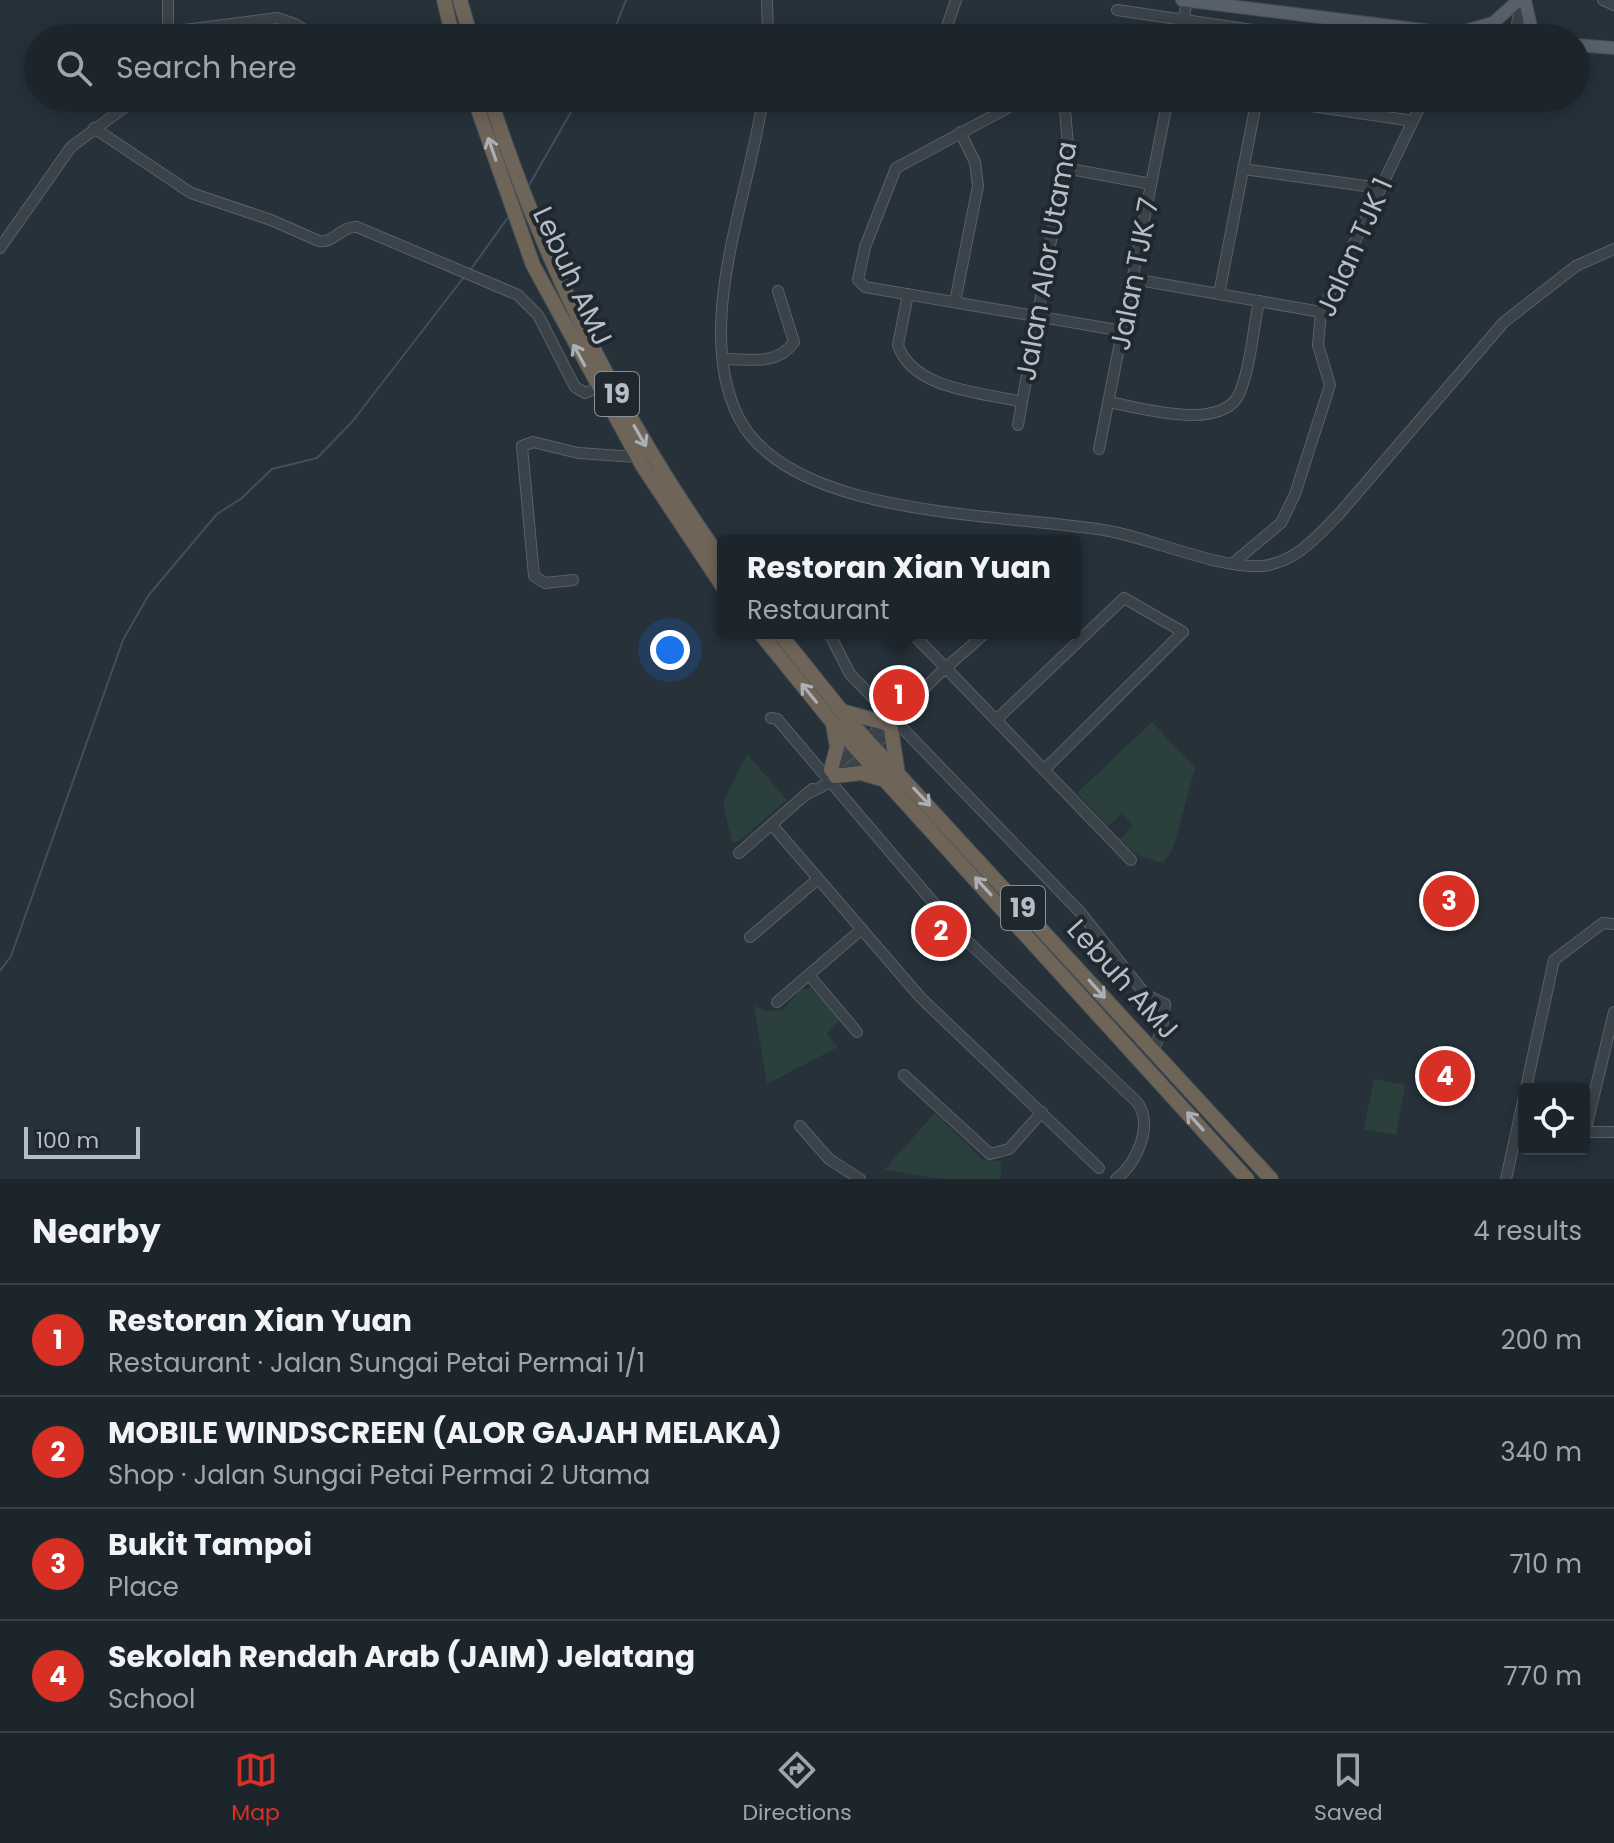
<!DOCTYPE html>
<html lang="en">
<head>
<meta charset="utf-8">
<style>
  :root { --surface:#1c252c; --page:#293138; --text:#f1f3f6; --muted:#a0a5a9; --line:#3a4248; --accent:#d93025 }
  body { margin:0; font-family:Poppins,sans-serif; background:var(--page); color:var(--text) }
  .controls { position:absolute; right:24px; bottom:24px; display:grid; overflow:hidden; border-radius:8px; box-shadow:0 4px 20px #0003 }
  .controls button { width:72px; height:72px; display:grid; place-items:center; padding:0; border:0; border-bottom:2px solid var(--line); background:var(--surface); color:var(--text); font:40px sans-serif }
  .scale { position:absolute; left:24px; bottom:20px; width:116px; box-sizing:border-box; padding-left:8px; border:4px solid #b6bdc6; border-top:0; font-size:22px; line-height:28px; white-space:nowrap; color:#b6bdc6; -webkit-text-stroke:6px #1f272f; paint-order:stroke }
  .you { position:absolute; left:670px; top:650px; width:28px; height:28px; margin:-20px; border:6px solid #fff; border-radius:50%; background:#1a73e8; box-shadow:0 0 0 12px #1a73e833 }
  .badge { display:grid; place-items:center; width:52px; height:52px; border-radius:50%; background:var(--accent); color:#fff; font-size:26px; font-weight:700 }
  .pin { position:absolute; translate:-50% -50%; border:4px solid #fff; box-shadow:0 2px 8px #0006 }
  .popup { position:absolute; left:717px; top:535px; width:364px; height:104px; box-sizing:border-box; display:grid; place-content:center; border-radius:8px; background:var(--surface); filter:drop-shadow(0 2px 6px #0005); font-size:26px; white-space:nowrap; color:var(--muted) }
  .popup b { font-size:30px; color:var(--text) }
  .popup::after { content:''; position:absolute; left:50%; top:100%; margin-left:-16px; border:16px solid transparent; border-top-color:var(--surface) }
  .list { margin:0; padding:0; list-style:none }
  h2 { display:flex; justify-content:space-between; align-items:center; height:104px; margin:0; padding:0 32px; font-size:34px }
  h2 small { font-size:26px; font-weight:400; color:var(--muted) }
  .list li { display:grid; grid-template-columns:52px 1fr auto; gap:24px; align-items:center; box-sizing:border-box; height:112px; padding:0 32px; border-top:2px solid var(--line) }
  .list b { display:block; font-size:30px; white-space:nowrap }
  .list p { margin:0; font-size:26px; white-space:nowrap; color:var(--muted) }
  .list em { font-size:26px; font-style:normal; color:var(--muted) }
  .icon { flex:none; width:44px; height:44px; fill:none; stroke:currentColor; stroke-width:2; stroke-linecap:round; stroke-linejoin:round }
  .map { position:relative; flex:none; width:1614px; height:1179px; overflow:hidden }
  .search { position:absolute; background:var(--surface); box-shadow:0 4px 20px #0003; left:24px; right:24px; top:24px; height:88px; display:flex; align-items:center; gap:20px; box-sizing:border-box; padding:0 28px; border-radius:44px; color:var(--muted); font-size:30px }
  .sheet { height:552px; background:var(--surface) }
  nav { display:flex; justify-content:space-around; align-items:center; box-sizing:border-box; height:112px; border-top:2px solid var(--line); background:var(--surface); font-size:22px; color:var(--muted) }
  nav a { display:grid; justify-items:center; gap:4px }
  nav .on { color:var(--accent) }
  .map>svg:first-child { display:block }
</style>
</head>
<body>
<div class="map">
<svg width="1614" height="1179" viewBox="0 0 1614 1179">
  <rect width="100%" height="100%" fill="#26313a"/>
  <g fill="#2b3f3d">
    <polygon points="1152,722 1195,768 1173,849 1163,863 1139,856 1120,839 1133,826 1122,814 1108,826 1077,793"/>
    <polygon points="747,754 787,800 739,841 732,842 723,803"/>
    <polygon points="811,988 840,1020 827,1034 838,1047 767,1084 754,1006 767,1011 782,1010 802,989"/>
    <polygon points="1374,1079 1405,1085 1396,1135 1364,1129"/>
    <polygon points="935,1113 982,1159 1002,1162 1000,1179 943,1179 884,1170"/>
  </g>
  <g fill="none" stroke-linecap="round" stroke-linejoin="round">
    <g stroke="#3e5060" stroke-width="2">
      <polyline points="611,38 626,0"/>
      <polyline points="528,187 579,98"/>
      <polyline points="471,269 509,216"/>
      <polyline points="0,971 11,956 123,640 148,596 217,514 242,498 272,469 317,458 352,422 464,277"/>
    </g>
    <g stroke="#586068" stroke-width="12">
      <g id="minor">
        <polyline points="168,0 168,36"/>
        <polyline points="767,0 768,38"/>
        <polyline points="1603,0 1614,5"/>
        <polyline points="1117,10 1307,38"/>
        <polyline points="168,32 277,18 295,24 314,36"/>
        <polyline points="943,38 956,0"/>
        <polyline points="1180,38 1187,1"/>
        <polyline points="1514,38 1522,0"/>
        <path d="M763,98C750,194 692,326 739,418C791,520 1010,513 1109,531C1153,539 1219,569 1262,566C1295,563 1318,536 1340,513L1504,322L1576,266L1614,249"/>
        <polyline points="1026,98 896,168 865,247 858,280 865,287 1123,331"/>
        <polyline points="1257,98 1413,121"/>
        <path d="M94,128L191,193L271,220L319,241C335,243 341,226 357,227L518,295L538,315L575,387L585,393L597,388"/>
        <polyline points="1065,168 1151,184"/>
        <polyline points="1243,169 1380,188"/>
        <polyline points="0,248 71,147 137,98"/>
        <polyline points="1133,279 1321,312"/>
        <path d="M908,294L898,345C913,390 981,392 1022,402"/>
        <polyline points="1219,294 1257,98"/>
        <polyline points="955,302 978,186 975,162 960,132"/>
        <path d="M724,359C751,359 777,366 794,342L778,291"/>
        <path d="M1109,402C1141,408 1224,433 1240,392C1251,364 1253,330 1259,301"/>
        <polyline points="1018,425 1068,145 1064,98"/>
        <polyline points="1099,449 1168,98"/>
        <polyline points="1233,563 1281,523 1295,494 1330,385 1318,345 1321,312 1424,98"/>
        <polyline points="573,580 545,583 534,576 522,446 533,442 578,453 637,457"/>
        <polyline points="829,633 850,674 1080,912 1146,995 1165,1004 1162,1030 1153,1051"/>
        <polyline points="912,633 1131,860"/>
        <path d="M771,718L777,719L961,935L1137,1102C1154,1125 1137,1163 1116,1179"/>
        <polyline points="996,720 1124,598 1183,632 1044,770"/>
        <polyline points="832,769 887,722"/>
        <path d="M809,793C847,776 883,741 908,708C928,680 960,657 985,633"/>
        <polyline points="772,825 921,998 1099,1168"/>
        <polyline points="739,853 812,789"/>
        <polyline points="750,937 818,879"/>
        <polyline points="809,975 857,1032"/>
        <polyline points="777,1002 862,929"/>
        <polyline points="904,1075 990,1154 1009,1149 1042,1112"/>
        <polyline points="800,1126 829,1159 860,1179"/>
        <polyline points="1584,1132 1614,1132"/>
        <polyline points="1585,1132 1614,1012"/>
        <polyline points="1506,1179 1554,960 1603,923 1614,924"/>
      </g>
    </g>
    <g stroke="#464e56" stroke-width="14">
      <g id="major">
        <polyline points="1182,0 1488,38"/>
        <polyline points="1525,0 1531,27 1542,38"/>
        <polyline points="1461,32 1493,23 1519,0"/>
        <polyline points="1576,45 1614,48"/>
      </g>
    </g>
    <g stroke="#454d55" stroke-width="16">
      <g id="highway">
        <polyline points="444,0 453,38"/>
        <polyline points="460,0 471,38"/>
        <polyline points="474,98 533,265 642,465 723,587"/>
        <path d="M490,98C544,265 621,419 723,562"/>
        <polyline points="760,633 833,723 1247,1179"/>
        <polyline points="779,633 853,725 1271,1179"/>
        <polyline points="845,712 885,723"/>
        <polyline points="891,729 897,768"/>
        <polyline points="831,770 837,747 833,724"/>
        <polyline points="835,776 861,773 885,780"/>
      </g>
    </g>
    <use href="#minor" stroke="#3a424a" stroke-width="10"/>
    <use href="#major" stroke="#58616a" stroke-width="12"/>
    <use href="#highway" stroke="#6f6458" stroke-width="14"/>
  </g>
  <defs><path id="oneway-shaft" d="M-6 0H5M1.5-3L5.5 0L1.5 3" fill="none" stroke-width="1.6" stroke-linecap="round" stroke-linejoin="round" transform="scale(2)"/></defs>
  <g stroke="#abb0b6">
    <use href="#oneway-shaft" transform="translate(492 149) rotate(-109)"/>
    <use href="#oneway-shaft" transform="translate(579 355) rotate(-118)"/>
    <use href="#oneway-shaft" transform="translate(640 436) rotate(60)"/>
    <use href="#oneway-shaft" transform="translate(809 693) rotate(-129)"/>
    <use href="#oneway-shaft" transform="translate(922 797) rotate(47)"/>
    <use href="#oneway-shaft" transform="translate(983 886) rotate(-132)"/>
    <use href="#oneway-shaft" transform="translate(1097 989) rotate(48)"/>
    <use href="#oneway-shaft" transform="translate(1195 1121) rotate(-132)"/>
  </g>
  <g text-anchor="middle" stroke-width="8" stroke-linejoin="round" paint-order="stroke">
    <g fill="#1f272f" stroke="#899099" stroke-width="2">
      <rect x="595" y="372" width="44" height="44" rx="6"/>
      <rect x="1001" y="886" width="44" height="44" rx="6"/>
    </g>
    <g font-size="26" font-weight="bold" fill="#b6bdc6">
      <text x="617" y="403">19</text>
      <text x="1023" y="917">19</text>
    </g>
    <g font-size="28" fill="#b6bdc6" stroke="#1f272f">
      <text transform="translate(1354 247) rotate(-66)" y="10">Jalan TJK 1</text>
      <text transform="translate(1046 261) rotate(-80)" y="10">Jalan Alor Utama</text>
      <text transform="translate(1134 274) rotate(-79)" y="10">Jalan TJK 7</text>
      <text transform="translate(573 276) rotate(65)" y="10">Lebuh AMJ</text>
      <text transform="translate(1123 979) rotate(48)" y="10">Lebuh AMJ</text>
    </g>
  </g>
</svg>
<div class="controls">
<button><svg class="icon" aria-label="locate" viewBox="0 0 24 24"><circle cx="12" cy="12" r="6"/><path d="M12 2v4M12 18v4M2 12h4M18 12h4"/></svg></button>
</div>
<div class="scale">100 m</div>
<div class="you"></div>
<div class="pin badge" style="left:899px;top:695px">1</div>
<div class="popup"><b>Restoran Xian Yuan</b>Restaurant</div>
<div class="pin badge" style="left:941px;top:931px">2</div>
<div class="pin badge" style="left:1449px;top:901px">3</div>
<div class="pin badge" style="left:1445px;top:1076px">4</div>
<div class="search"><svg class="icon" aria-label="search" viewBox="0 0 24 24"><circle cx="10" cy="10" r="6"/><path d="M15 15l6 6"/></svg>Search here</div>
</div>
<section class="sheet">
<h2>Nearby<small>4 results</small></h2>
<ul class="list">
<li><span class="badge">1</span><div><b>Restoran Xian Yuan</b><p>Restaurant · Jalan Sungai Petai Permai 1/1</p></div><em>200 m</em></li>
<li><span class="badge">2</span><div><b>MOBILE WINDSCREEN (ALOR GAJAH MELAKA)</b><p>Shop · Jalan Sungai Petai Permai 2 Utama</p></div><em>340 m</em></li>
<li><span class="badge">3</span><div><b>Bukit Tampoi</b><p>Place</p></div><em>710 m</em></li>
<li><span class="badge">4</span><div><b>Sekolah Rendah Arab (JAIM) Jelatang</b><p>School</p></div><em>770 m</em></li>
</ul>
</section>
<nav>
<a class="on"><svg class="icon" aria-label="map" viewBox="0 0 24 24"><path d="M3 6l6-2 6 2 6-2v14l-6 2-6-2-6 2zM9 4v14M15 6v14"/></svg>Map</a>
<a><svg class="icon" aria-label="directions" viewBox="0 0 24 24"><path d="M12 3l9 9-9 9-9-9zM9 14v-3h6M13 9l2 2-2 2"/></svg>Directions</a>
<a><svg class="icon" aria-label="saved" viewBox="0 0 24 24"><path d="M7 4h10v16l-5-4-5 4z"/></svg>Saved</a>
</nav>
</body>
</html>
